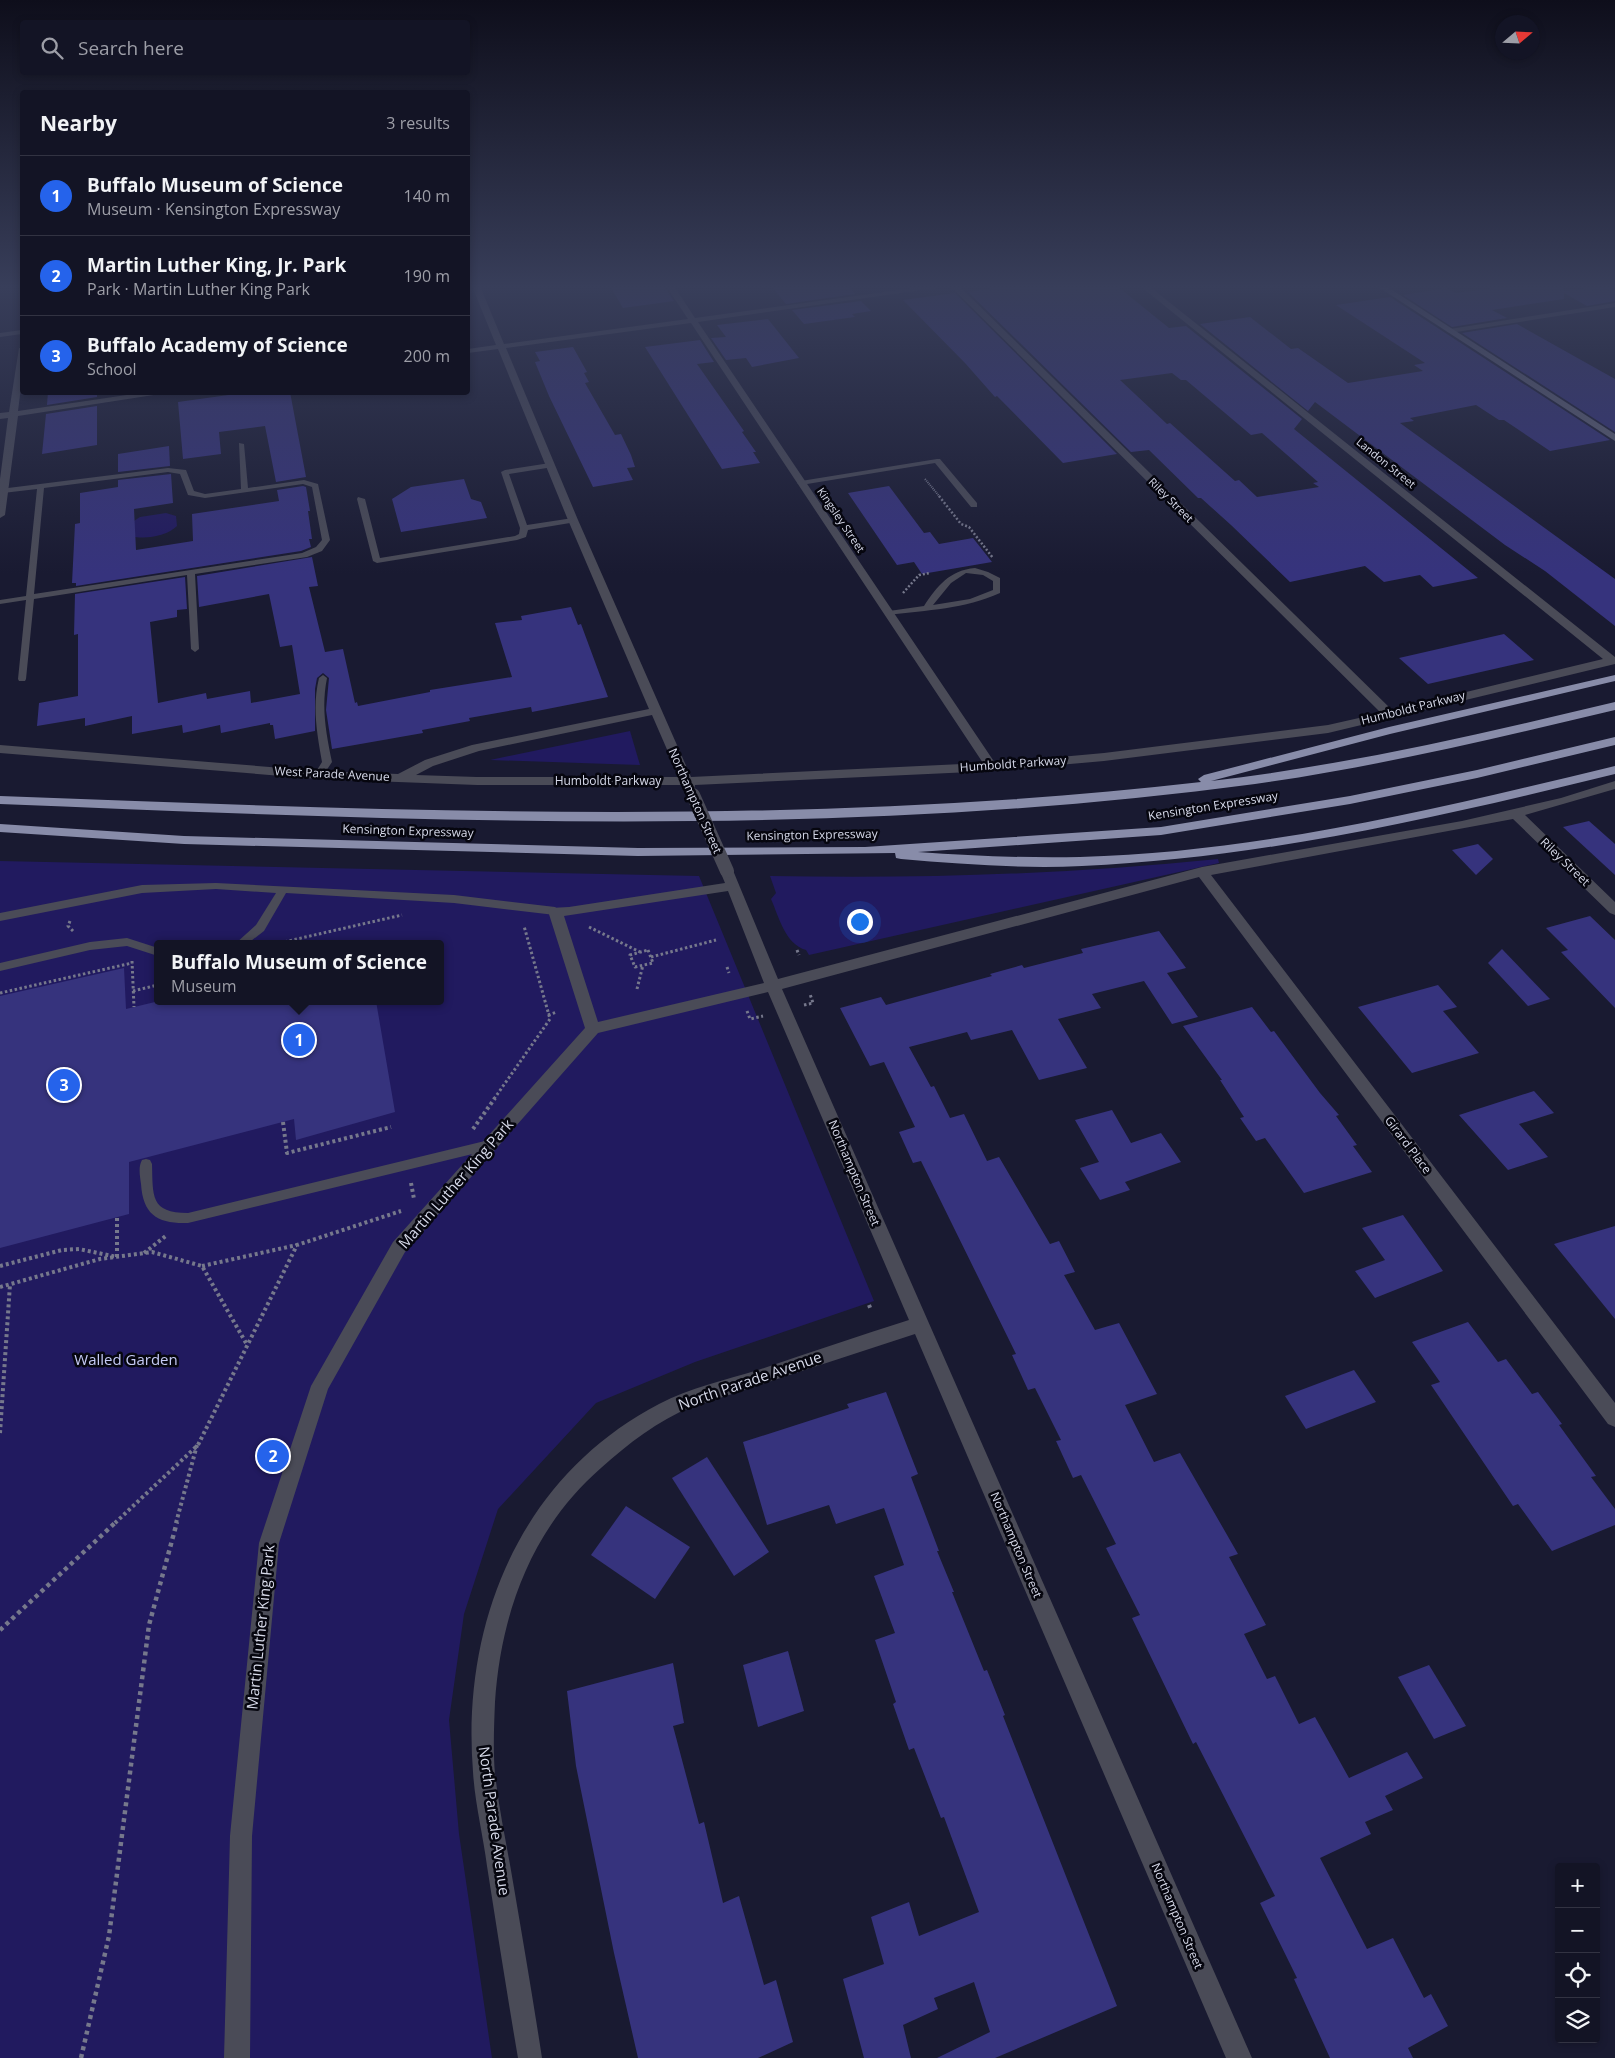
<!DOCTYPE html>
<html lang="en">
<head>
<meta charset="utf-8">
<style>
  :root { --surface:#131425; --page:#1c1d2d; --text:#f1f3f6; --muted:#9d9ea7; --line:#323342; --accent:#2563eb }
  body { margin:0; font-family:"Open Sans",sans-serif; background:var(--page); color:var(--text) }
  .controls { position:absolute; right:15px; bottom:15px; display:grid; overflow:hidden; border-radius:5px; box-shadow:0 2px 8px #0003 }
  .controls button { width:45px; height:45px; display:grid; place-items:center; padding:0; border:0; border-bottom:1px solid var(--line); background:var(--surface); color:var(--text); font:25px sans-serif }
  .compass { position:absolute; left:1495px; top:15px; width:45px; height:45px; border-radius:50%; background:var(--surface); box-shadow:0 2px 8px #0003; rotate:71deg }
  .you { position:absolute; left:859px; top:921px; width:18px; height:18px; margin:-12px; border:4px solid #fff; border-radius:50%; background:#1a73e8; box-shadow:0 0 0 8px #1a73e833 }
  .badge { display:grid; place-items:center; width:32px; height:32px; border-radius:50%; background:var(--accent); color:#fff; font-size:16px; font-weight:700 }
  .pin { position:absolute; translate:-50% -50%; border:2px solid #fff; box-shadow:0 1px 5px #0006 }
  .popup { position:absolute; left:154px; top:940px; width:290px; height:65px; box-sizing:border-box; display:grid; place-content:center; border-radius:5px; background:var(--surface); filter:drop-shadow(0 1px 4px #0005); font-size:16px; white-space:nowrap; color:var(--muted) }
  .popup b { font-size:19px; color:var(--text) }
  .popup::after { content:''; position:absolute; left:50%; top:100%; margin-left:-10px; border:10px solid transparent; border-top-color:var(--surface) }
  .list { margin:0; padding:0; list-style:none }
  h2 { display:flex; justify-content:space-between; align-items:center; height:65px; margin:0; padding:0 20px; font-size:21px }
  h2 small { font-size:16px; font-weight:400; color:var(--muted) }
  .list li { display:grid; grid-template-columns:32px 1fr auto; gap:15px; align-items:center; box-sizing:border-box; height:80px; padding:0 20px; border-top:1px solid var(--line) }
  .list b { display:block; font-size:19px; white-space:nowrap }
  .list p { margin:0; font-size:16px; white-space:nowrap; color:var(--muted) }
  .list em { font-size:16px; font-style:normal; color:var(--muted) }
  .icon { flex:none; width:28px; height:28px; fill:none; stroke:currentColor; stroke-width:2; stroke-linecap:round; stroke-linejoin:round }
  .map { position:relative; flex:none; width:1615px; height:2058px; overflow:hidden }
  .search { position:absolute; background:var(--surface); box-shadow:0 2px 8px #0003; left:20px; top:20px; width:450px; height:55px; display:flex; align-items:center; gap:12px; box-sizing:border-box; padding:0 18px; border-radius:5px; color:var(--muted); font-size:19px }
  .panel { position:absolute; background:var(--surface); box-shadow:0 2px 8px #0003; left:20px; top:90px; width:450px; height:305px; border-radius:5px }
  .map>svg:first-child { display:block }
</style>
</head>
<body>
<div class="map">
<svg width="1615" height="2058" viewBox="0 0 1615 2058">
  <rect width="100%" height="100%" fill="#191a31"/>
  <g fill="#211a5f" fill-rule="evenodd">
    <path d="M166,513L176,516L177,526C167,536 145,540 131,536V523L140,517Z"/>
    <polygon points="630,731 640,765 490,760"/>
    <path d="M1218,859L1219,863L809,955L806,950C785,944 779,917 771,899L776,893L770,876C920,879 1069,874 1218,859Z"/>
    <path d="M0,861L699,876L874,1301L695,1362L596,1403L498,1509L464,1614L449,1720L459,1834L492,2058H0ZM158,944H440V1001H158Z"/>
  </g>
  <g fill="#36337d" fill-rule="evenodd">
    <polygon points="610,286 664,286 674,301 623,308"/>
    <polygon points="771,286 848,286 855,294 786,304"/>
    <path d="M1006,286H1117L1169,328L1186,326L1302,419L1294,429L1478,578L1433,587L1420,575L1384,582L1365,566L1290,582L1231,525L1201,498H1198L1149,450L1131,452L968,292ZM1172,373L1181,380H1186L1251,435L1262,433L1318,482L1313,483L1319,487L1257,497L1239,480L1235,481L1170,423L1167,424L1120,380Z"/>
    <polygon points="1509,286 1563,286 1564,291 1605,286 1615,291 1615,301 1587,306 1564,293 1564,299 1492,310 1507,318 1452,327 1403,295 1446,288 1456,293"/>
    <polygon points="955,293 1117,454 1063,463 997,396 995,397 965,363 903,300"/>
    <polygon points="1390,297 1610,440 1550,451 1504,420 1499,420 1476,405 1410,418 1414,421 1400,423 1615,579 1615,626 1545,571 1505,545 1315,402 1308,411 1200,324 1250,317 1291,349 1298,348 1348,383 1423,371 1414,365 1425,363 1336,305"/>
    <polygon points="861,301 871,311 852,314 855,317 804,324 792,310"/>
    <polygon points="768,319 799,358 752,367 746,358 726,360 711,338 726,337 717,325"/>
    <polygon points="1517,324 1615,379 1615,432 1462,333"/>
    <polygon points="700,340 714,362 697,364 744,431 742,432 756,452 753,452 760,463 722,469 645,347"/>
    <polygon points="573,347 587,372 584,373 589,382 585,383 615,435 621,434 631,455 635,467 627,468 633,480 593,487 549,396 535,362 540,361 535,352"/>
    <polygon points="48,392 97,392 97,397 47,405"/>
    <polygon points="250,392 290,392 306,477 276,482 265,426 219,432 221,454 183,459 178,402"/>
    <polygon points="97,406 97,445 42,454 46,414"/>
    <polygon points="169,446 170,466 118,472 118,454"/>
    <polygon points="171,474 173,503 134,509 136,550 193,541 192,514 279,501 277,490 303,486 306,487 310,511 308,511 312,539 309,539 311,547 301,551 76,586 76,583 72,583 75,524 80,523 80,493 118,487 118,480"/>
    <polygon points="464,479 471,499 481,502 487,518 401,532 392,499 411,487"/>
    <polygon points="889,486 924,533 930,532 939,544 973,538 992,562 922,574 914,562 897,565 848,493"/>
    <polygon points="312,557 318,586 309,587 325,652 343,649 355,703 357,702 358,706 430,692 430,690 512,677 495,623 522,620 521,616 571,607 578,625 581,624 608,697 532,712 531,707 469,718 470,721 422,730 423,733 332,749 326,710 329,678 323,673 317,678 315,689 315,731 275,739 273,725 270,725 270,723 221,733 220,725 183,733 182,725 132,734 132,716 85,726 85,718 37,726 39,703 78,696 78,634 74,635 75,594 185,577 187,609 177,610 177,617 150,622 158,703 206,693 207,699 250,691 251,703 300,694 292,645 280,647 269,594 199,607 197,576"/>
    <polygon points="1504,634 1534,660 1428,684 1399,658"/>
    <polygon points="1589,821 1615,844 1615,875 1563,827"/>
    <polygon points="1478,844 1493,859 1476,875 1452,850"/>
    <polygon points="1590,916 1615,940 1615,1008 1561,952 1568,950 1546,928"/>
    <polygon points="1159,931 1186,968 1167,973 1198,1017 1172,1024 1144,981 1092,994 1101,1008 1058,1019 1087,1068 1039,1080 1012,1030 971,1040 967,1032 909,1047 931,1087 934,1086 950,1118 964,1114 987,1161 999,1157 1050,1244 1059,1241 1075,1272 1064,1275 1095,1330 1119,1323 1157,1394 1125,1405 1154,1462 1180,1453 1238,1554 1229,1557 1266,1625 1244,1634 1267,1679 1275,1676 1299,1724 1315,1717 1349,1778 1407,1752 1423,1778 1385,1796 1393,1810 1365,1822 1371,1834 1320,1858 1367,1949 1393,1938 1424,1998 1431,1994 1448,2026 1408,2048 1413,2058 1330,2058 1294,1979 1297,1978 1260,1903 1275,1896 1196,1742 1193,1744 1132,1618 1140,1615 1106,1548 1116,1544 1081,1475 1073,1478 1056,1441 1061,1440 1035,1388 1028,1390 1012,1355 1016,1354 921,1161 913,1163 899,1132 915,1127 884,1062 870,1066 840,1008 881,997 886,1005 992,976 990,974 1022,965 1024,968 1083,953 1081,949"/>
    <polygon points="1502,949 1550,999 1528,1006 1488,963"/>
    <polygon points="124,968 126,1009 159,1001 376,1001 395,1112 296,1140 294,1119 129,1162 129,1214 0,1248 0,996"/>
    <polygon points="1438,985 1457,1007 1443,1011 1479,1053 1412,1073 1358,1007"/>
    <polygon points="1252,1007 1271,1032 1274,1031 1320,1093 1339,1115 1336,1116 1357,1145 1353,1146 1372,1172 1304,1193 1265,1138 1256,1141 1240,1118 1244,1117 1220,1080 1222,1080 1183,1026"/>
    <polygon points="1534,1091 1554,1113 1519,1124 1548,1157 1508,1170 1459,1115"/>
    <polygon points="1112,1110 1131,1143 1161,1133 1181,1162 1125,1182 1130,1190 1100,1200 1080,1168 1099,1162 1075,1120"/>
    <polygon points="1403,1215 1443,1271 1375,1298 1355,1271 1385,1260 1362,1228"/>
    <polygon points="1615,1226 1615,1319 1554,1244"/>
    <polygon points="1468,1322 1498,1362 1506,1359 1532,1394 1538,1392 1562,1424 1559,1425 1596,1476 1591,1477 1615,1509 1615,1525 1552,1551 1518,1504 1513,1506 1431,1385 1440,1382 1412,1342"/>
    <polygon points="1354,1370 1376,1402 1306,1429 1285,1396"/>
    <polygon points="886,1392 918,1474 911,1477 939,1551 937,1551 954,1592 952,1592 984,1671 987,1670 1005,1715 1003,1716 1117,2006 995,2058 937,2058 990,2032 974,1982 934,1998 938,2009 903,2025 911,2058 864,2058 843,1979 884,1964 871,1917 909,1902 919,1936 979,1912 944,1817 941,1818 914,1748 909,1750 893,1704 896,1702 875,1640 895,1633 874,1576 904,1565 884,1508 836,1524 829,1505 767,1525 743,1442 849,1408 847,1404"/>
    <polygon points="707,1457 769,1552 734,1576 672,1478"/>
    <polygon points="626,1506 690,1547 655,1599 591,1555"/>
    <polygon points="788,1651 804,1711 758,1727 743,1665"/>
    <polygon points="673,1663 684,1723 673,1726 699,1824 704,1822 723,1903 739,1896 764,1985 776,1980 793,2042 758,2058 638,2058 614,1953 576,1766 567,1691"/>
    <polygon points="1429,1665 1466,1726 1434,1739 1398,1677"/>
  </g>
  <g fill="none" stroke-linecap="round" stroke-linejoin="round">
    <polyline stroke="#76788c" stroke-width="2" stroke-dasharray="1 1" stroke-linecap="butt" points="925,479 940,497"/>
    <g stroke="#76788c" stroke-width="2.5" stroke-dasharray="2 2" stroke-linecap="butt">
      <polyline points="939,496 961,524 969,527 993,558"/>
      <polyline points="903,593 919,575 930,573"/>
    </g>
    <g stroke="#76788c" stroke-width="3" stroke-dasharray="2.5 2.5" stroke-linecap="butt">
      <polyline points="70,921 68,926 74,932"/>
      <polyline points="589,927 640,952"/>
      <polyline points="275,944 402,915"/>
      <polygon points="648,950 653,963 635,967 630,955"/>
      <polyline points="797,950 799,955"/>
      <polyline points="651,957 716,940"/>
      <polyline points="132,961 134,1007"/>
      <polyline points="727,967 729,973"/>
      <polyline points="637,989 643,965"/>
      <polyline points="133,991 158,985"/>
      <polyline points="0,993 132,963"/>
      <polyline points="804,1005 813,1003 810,994"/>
      <polyline points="747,1011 750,1019 763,1016"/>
      <polyline points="548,1015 557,1012"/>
      <polyline points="494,1099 550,1019 524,926"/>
    </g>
    <g stroke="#76788c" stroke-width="4" stroke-dasharray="3 3" stroke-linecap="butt">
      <polyline points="283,1122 287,1153 391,1127"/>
      <polyline points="473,1129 495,1098"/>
      <polyline points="411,1183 414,1199"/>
      <polyline points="144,1253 167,1235"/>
      <polyline points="0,1266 62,1250 79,1249 117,1257 117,1217"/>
      <polyline points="202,1266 297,1245"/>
      <polyline points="0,1287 100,1259 152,1252 202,1266 246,1343"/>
      <polyline points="869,1305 871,1310"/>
      <polyline points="0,1433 10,1284"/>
      <polyline points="115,1523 198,1445 297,1245 401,1211"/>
      <polyline points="176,1523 197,1445"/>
    </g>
    <g stroke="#76788c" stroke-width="4.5" stroke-dasharray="4 4" stroke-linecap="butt">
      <polyline points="0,1630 116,1522"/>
      <polyline points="81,2058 109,1936 149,1625 177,1522"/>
    </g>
    <g fill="#4a4b57" fill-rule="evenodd">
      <path d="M239,443L244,444L248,488L304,480L318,484L330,540L322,551L307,557L195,574L199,649L195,652L191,649L187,575L34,599L26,679L25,681H19L18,679L26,600L0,604V600L26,596L37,489L3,493L0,492V489L168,468L186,470L194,491L205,494L241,489ZM168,472L180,474L188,495L205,498L303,484L312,487L322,540L316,547L302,553L34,594L44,488Z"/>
      <polygon points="937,459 940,459 977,503 977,507 971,507 935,463 801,485 797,483 801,481"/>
      <polygon points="550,463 554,465 553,467 509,474 527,525 573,518 576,518 576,522 528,530 526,537 517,540 377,563 373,561 357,499 358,497 365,499 380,558 515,536 519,534 520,528 501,472 505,470"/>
      <path d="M975,568L988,572L1000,578V593C965,609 927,610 889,615L885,613L889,611L924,606C937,586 950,570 975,568ZM966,573L983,575L993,581V590L970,599L933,605L951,583Z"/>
      <path d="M323,675L327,678C321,707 326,733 332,762L322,777L319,778L314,775L322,762C317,733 312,707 319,678Z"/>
      <polygon points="216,883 454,895 555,907 560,911 555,915 454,903 286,893 264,931 247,944 235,944 256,925 276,893 216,889 142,893 0,921 0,913 142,885"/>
      <polygon points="127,938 158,948 158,956 127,946 90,950 0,971 0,963 90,942"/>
      <path d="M489,1140L493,1142L495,1145L493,1148L489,1150L188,1223C158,1224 143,1215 141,1184C140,1176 138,1167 142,1160L146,1159L150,1160L152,1164C153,1196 150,1213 188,1213Z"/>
    </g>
    <g fill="#4a4b57" fill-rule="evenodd">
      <path d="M472,286H480L504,344L688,319L666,286H674L695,318L928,286H950L698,322L995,763L1104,753L1328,725L1381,713L950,286H959L1392,710L1603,659L1140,286H1149L1615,657V664L1328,733L1104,761L992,771L695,785L694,791H686L682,785H477L319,779L0,753V745L319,771L398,774L425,760L472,745L649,709L568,520L498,349L468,353V349L496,345ZM691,323L983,763L691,777L578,520L506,348ZM652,715L679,777H477L416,775L433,766L479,751Z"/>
      <polygon points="1615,303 1615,307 1450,333 1446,331 1450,329"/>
      <polygon points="22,330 22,334 0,337 0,333"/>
      <polygon points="19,348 22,348 22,379 18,411 147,392 173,392 18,416 5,515 0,518 0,479 8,418 0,419 0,413 9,412"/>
      <path d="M1615,781V789L1525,815L1615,902V915L1610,913L1513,819L1211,875L1615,1403V1427L1608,1424L1199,877L782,989L1252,2058H1226L915,1334L692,1407C658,1420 628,1444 601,1468C532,1528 501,1612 495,1702C494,1726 493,1751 495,1774C499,1810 507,1846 513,1882C523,1941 533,1999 542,2058H518C507,1994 497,1930 487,1866C483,1835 475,1804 473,1772C461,1622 521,1476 659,1404C690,1388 725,1380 758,1370C808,1353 859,1336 909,1320L768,992L598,1033L405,1252L328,1389L279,1543L252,1836L250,2058H224L230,1836L259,1543L311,1386L393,1242L585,1028L548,911L550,908L569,907L725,883L720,871L722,868H732L778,979L1202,867L1462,821L1561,798ZM728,891L764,983L598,1022L564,916Z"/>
    </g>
    <polygon fill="#636578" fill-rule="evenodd" points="1377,286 1386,286 1615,434 1615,441"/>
    <g fill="#888ca9" fill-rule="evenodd">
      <path d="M1615,675V681L1390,734L1211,781C1348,765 1481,734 1615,702V710C1496,738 1377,767 1255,784C839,840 418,821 0,804V796C401,811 802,828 1201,782L1198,779L1204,775L1389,727Z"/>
      <path d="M1615,737V745L1477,778L1350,804L1161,835L918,852C972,856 1026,858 1080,857C1261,852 1440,808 1615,766V774C1440,817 1263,858 1082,866C1022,869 961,864 901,859L896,858L895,853L638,856L184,844L0,832V824L184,836L638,848L865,847L1161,827L1350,796L1477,770Z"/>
    </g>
    <polyline stroke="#4a4b57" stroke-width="14" points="693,795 727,871"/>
  </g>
  <linearGradient id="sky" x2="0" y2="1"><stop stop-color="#0e0e1b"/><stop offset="0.5" stop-color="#383e5a"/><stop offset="1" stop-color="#383e5a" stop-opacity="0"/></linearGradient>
  <rect width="1615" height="574" fill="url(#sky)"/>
  <g text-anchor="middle" stroke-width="5" stroke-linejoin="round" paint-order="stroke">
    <g font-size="11" fill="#d7daea" stroke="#06060f">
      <text transform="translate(1386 463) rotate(39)" y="4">Landon Street</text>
      <text transform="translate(1171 500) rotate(45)" y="4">Riley Street</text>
      <text transform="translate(841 520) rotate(56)" y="4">Kingsley Street</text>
    </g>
    <g font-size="12" fill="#d7daea" stroke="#06060f">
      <text transform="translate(1413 708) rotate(-14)" y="4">Humboldt Parkway</text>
      <text transform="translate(1013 764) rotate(-4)" y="4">Humboldt Parkway</text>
      <text transform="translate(332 774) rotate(3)" y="4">West Parade Avenue</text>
      <text x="608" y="785">Humboldt Parkway</text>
      <text transform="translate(695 801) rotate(66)" y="4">Northampton Street</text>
      <text transform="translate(1213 806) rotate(-9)" y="4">Kensington Expressway</text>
      <text transform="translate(408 831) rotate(2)" y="4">Kensington Expressway</text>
      <text transform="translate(812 835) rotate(-1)" y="4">Kensington Expressway</text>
      <text transform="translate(1565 862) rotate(44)" y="4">Riley Street</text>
      <text transform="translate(1408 1145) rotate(53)" y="4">Girard Place</text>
      <text transform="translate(854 1173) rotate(67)" y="4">Northampton Street</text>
      <text transform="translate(1016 1545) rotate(67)" y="4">Northampton Street</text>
      <text transform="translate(1177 1916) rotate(67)" y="4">Northampton Street</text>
    </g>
    <g font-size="15" fill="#d7daea" stroke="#06060f">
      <text transform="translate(456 1184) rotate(-49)" y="5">Martin Luther King Park</text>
      <text transform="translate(750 1381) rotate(-19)" y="5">North Parade Avenue</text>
      <text transform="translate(261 1627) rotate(-84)" y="5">Martin Luther King Park</text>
      <text transform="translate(494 1821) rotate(82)" y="5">North Parade Avenue</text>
    </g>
    <g font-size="15" fill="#c6cbf6" stroke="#06060f">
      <text x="126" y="1365">Walled Garden</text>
    </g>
  </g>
</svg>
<div class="controls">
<button>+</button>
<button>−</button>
<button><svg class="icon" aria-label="locate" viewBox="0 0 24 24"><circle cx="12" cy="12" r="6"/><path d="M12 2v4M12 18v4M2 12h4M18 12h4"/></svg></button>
<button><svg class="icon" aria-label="layers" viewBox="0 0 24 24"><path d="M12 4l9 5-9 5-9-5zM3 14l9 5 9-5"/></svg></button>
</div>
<svg class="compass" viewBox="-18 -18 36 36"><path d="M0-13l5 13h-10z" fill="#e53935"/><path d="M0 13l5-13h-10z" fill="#9d9ea7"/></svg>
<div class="you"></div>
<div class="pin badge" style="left:299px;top:1040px">1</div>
<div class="popup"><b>Buffalo Museum of Science</b>Museum</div>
<div class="pin badge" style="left:273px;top:1456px">2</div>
<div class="pin badge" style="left:64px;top:1085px">3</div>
<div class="search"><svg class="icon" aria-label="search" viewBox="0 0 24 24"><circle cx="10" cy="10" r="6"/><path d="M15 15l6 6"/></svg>Search here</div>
<section class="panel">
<h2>Nearby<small>3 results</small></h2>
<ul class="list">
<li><span class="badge">1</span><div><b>Buffalo Museum of Science</b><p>Museum · Kensington Expressway</p></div><em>140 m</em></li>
<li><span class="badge">2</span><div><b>Martin Luther King, Jr. Park</b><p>Park · Martin Luther King Park</p></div><em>190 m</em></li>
<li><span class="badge">3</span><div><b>Buffalo Academy of Science</b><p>School</p></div><em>200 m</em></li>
</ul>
</section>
</div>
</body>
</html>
